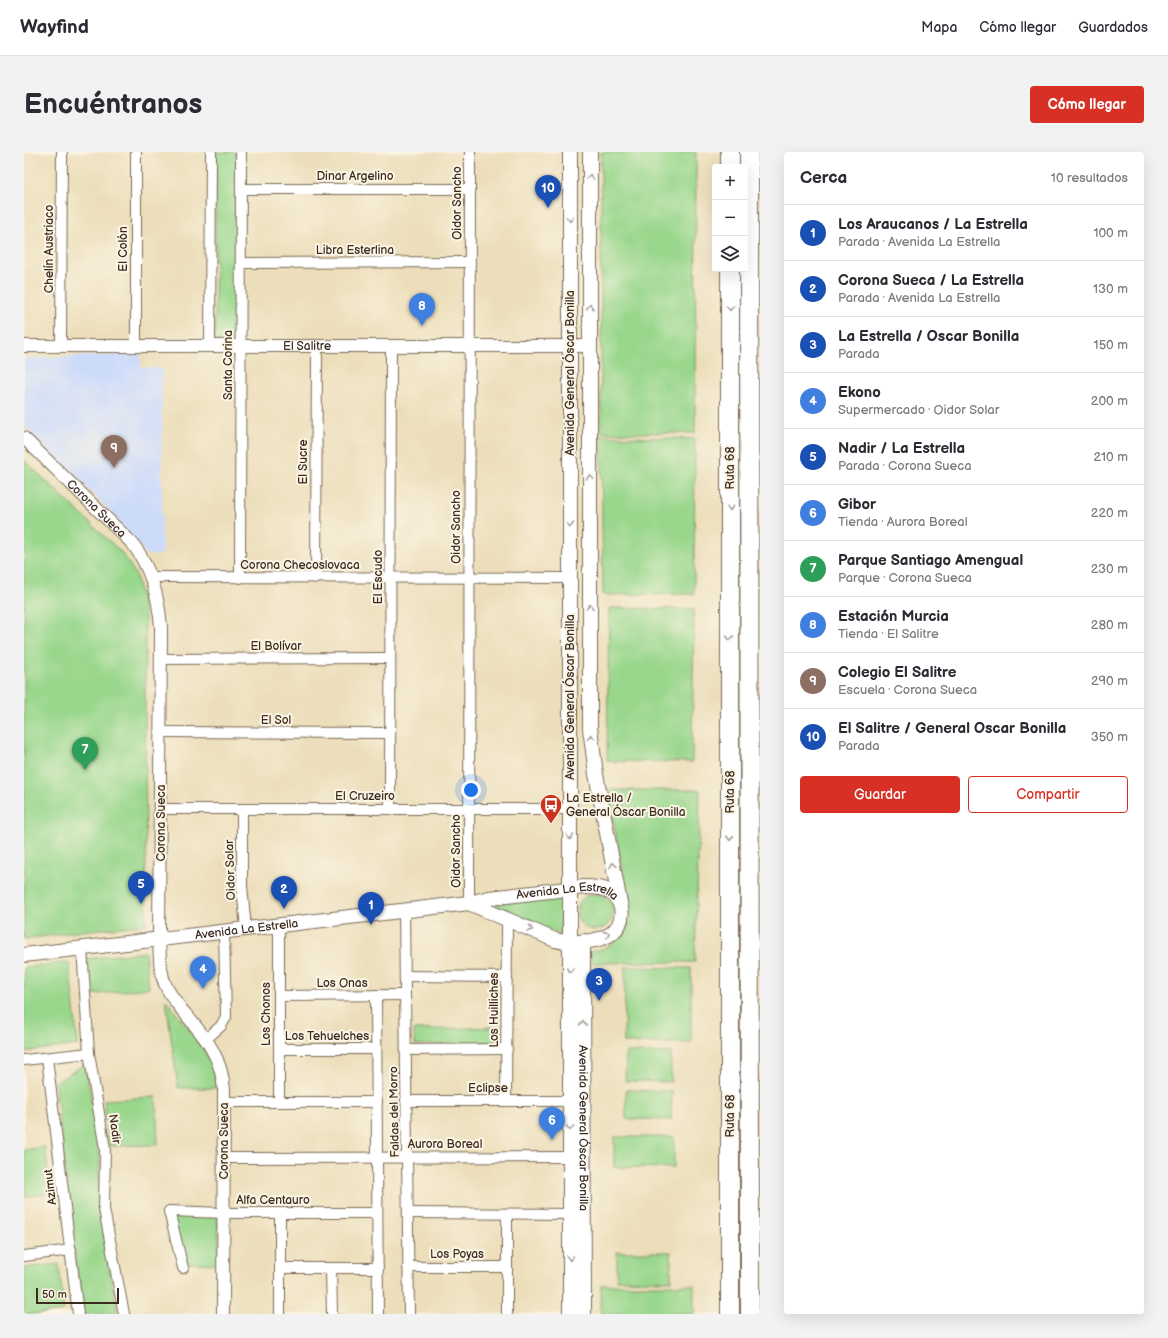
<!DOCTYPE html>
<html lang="es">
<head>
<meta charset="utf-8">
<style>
  :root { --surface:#fff; --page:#f2f2f3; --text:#2b2b33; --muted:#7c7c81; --line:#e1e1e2; --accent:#d93025 }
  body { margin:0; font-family:"Balsamiq Sans",sans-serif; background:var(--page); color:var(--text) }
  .controls { position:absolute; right:12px; top:12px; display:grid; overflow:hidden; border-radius:4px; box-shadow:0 4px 16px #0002 }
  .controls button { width:36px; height:36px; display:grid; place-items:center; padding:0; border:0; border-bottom:1px solid var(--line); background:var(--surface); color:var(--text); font:20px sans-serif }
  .scale { position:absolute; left:12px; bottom:10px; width:83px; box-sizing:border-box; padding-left:4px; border:2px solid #3b2a1e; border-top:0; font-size:11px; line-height:14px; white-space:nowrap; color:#3b2a1e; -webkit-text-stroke:3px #fcf5e5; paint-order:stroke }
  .you { position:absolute; left:447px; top:638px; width:14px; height:14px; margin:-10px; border:3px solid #fff; border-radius:50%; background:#1a73e8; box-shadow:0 0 0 6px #1a73e833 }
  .badge { display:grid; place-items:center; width:26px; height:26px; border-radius:50%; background:var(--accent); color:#fff; font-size:13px; font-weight:700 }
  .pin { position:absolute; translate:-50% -33px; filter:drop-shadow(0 1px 2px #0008) }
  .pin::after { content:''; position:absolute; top:21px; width:14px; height:12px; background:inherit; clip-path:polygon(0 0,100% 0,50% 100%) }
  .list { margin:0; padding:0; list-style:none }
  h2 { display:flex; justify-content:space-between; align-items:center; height:52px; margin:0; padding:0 16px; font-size:17px }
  h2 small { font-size:13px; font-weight:400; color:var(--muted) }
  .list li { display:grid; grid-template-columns:26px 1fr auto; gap:12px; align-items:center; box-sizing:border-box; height:56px; padding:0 16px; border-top:1px solid var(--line) }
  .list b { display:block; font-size:15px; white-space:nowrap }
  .list p { margin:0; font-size:13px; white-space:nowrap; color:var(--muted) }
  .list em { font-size:13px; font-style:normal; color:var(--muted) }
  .actions { display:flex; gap:8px; padding:12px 16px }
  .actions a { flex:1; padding:9px 0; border:1px solid var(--accent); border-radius:4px; text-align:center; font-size:14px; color:var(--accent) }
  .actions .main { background:var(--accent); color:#fff }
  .icon { flex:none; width:22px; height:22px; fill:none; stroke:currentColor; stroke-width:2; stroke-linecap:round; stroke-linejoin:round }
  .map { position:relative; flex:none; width:736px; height:1162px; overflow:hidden; border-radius:4px }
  header { display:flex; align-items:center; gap:24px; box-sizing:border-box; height:56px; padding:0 20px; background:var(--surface); border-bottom:1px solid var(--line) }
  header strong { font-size:19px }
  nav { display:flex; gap:22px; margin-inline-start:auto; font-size:14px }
  .intro { display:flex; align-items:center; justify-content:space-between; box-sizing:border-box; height:96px; padding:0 24px }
  h1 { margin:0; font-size:28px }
  .button { padding:10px 18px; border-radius:4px; background:var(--accent); color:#fff; font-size:14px; font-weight:700 }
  main { display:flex; gap:24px; padding:0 24px }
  aside { flex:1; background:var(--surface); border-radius:4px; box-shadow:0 4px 16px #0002 }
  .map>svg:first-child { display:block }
</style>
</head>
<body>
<header>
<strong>Wayfind</strong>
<nav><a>Mapa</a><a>Cómo llegar</a><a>Guardados</a></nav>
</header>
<div class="intro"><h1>Encuéntranos</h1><a class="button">Cómo llegar</a></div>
<main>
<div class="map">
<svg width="736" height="1162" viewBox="0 0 736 1162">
  <rect width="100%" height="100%" fill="#fcf5e5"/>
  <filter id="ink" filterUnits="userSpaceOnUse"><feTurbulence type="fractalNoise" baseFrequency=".025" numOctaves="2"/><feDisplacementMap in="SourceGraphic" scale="8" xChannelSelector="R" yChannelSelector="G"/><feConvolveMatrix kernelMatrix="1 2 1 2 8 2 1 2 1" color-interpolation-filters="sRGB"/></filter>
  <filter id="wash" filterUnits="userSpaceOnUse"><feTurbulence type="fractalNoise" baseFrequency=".012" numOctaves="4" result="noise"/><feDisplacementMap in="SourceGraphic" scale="16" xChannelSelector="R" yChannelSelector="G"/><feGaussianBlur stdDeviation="0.9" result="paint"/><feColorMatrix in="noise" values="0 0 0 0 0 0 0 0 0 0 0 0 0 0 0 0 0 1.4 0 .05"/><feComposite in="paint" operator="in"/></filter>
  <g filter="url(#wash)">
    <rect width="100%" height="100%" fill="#ecdeba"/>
    <polygon fill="#cddbfa" points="117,202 117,216 138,216 138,403 123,403 85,358 0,274 0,206"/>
    <g fill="#99d78c" stroke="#6a8055">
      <polygon points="192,0 212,0 212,190 191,190"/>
      <polygon points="577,0 672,0 671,281 577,281"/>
      <polygon points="577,284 671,287 670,442 579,443"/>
      <polygon points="0,308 99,402 112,423 121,463 122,773 67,778 0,787"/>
      <polygon points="585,456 670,457 668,610 583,609"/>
      <path d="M584,638H676L671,810L568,811L567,799C588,797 602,784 606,764Z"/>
      <circle cx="571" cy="760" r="18"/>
      <polygon points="537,742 537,783 474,757 474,751"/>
      <polygon points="121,800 125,836 66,843 61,807"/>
      <polygon points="45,810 54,893 0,900 0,815"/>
      <polygon points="601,815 667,816 667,891 600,891"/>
      <path d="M142,848C158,869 184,898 192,924C193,927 193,932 193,936H154Z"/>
      <polygon points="476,875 477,891 391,893 390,878"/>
      <polygon points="602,900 647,901 647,930 601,929"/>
      <polygon points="61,912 76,996 75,1058 94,1162 58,1162 31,931"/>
      <polygon points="602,938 648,939 647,968 602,967"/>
      <polygon points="132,945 134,993 85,994 80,948"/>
      <polygon points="590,985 650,985 650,1016 590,1015"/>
      <polygon points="21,995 27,1041 0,1045 0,998"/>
      <polygon points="148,1062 194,1064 195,1112 159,1111"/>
      <polygon points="593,1100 647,1100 647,1129 593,1128"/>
      <polygon points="35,1112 40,1159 15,1162 0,1162 0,1116"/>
      <rect x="577" y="1133" width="93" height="29"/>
    </g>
  </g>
  <g filter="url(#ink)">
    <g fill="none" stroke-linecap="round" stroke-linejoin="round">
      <g stroke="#796955" stroke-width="12">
        <g id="minor">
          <polyline points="112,0 112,194"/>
          <polyline points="217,37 446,37"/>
          <polyline points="217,111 446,110"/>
          <polyline points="37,194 38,0"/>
          <polyline points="186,194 187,0"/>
          <polyline points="127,425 546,426"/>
          <polyline points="216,426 217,0"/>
          <polyline points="292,426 293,194"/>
          <polyline points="137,507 366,506"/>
          <polyline points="137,580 366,581"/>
          <polyline points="137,657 546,657"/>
          <polyline points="218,657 218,734 222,777"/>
          <polyline points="366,657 367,194"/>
          <polyline points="445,751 446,0"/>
          <polyline points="380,758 385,1162"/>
          <polyline points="58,796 65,901 81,997 80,1057 100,1162"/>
          <polyline points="381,824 483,825"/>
          <polyline points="352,843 354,1162"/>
          <polyline points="255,844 381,843"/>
          <polyline points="182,887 197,874 202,865 200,780"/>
          <polyline points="255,897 352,897"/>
          <polyline points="382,898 483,897"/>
          <polyline points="23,906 54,1162"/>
          <polyline points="0,908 65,901"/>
          <polyline points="382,949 546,949"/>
          <polyline points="482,949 483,768"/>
          <polyline points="199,950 353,950"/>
          <polyline points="255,950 255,773"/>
          <polyline points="199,1006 546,1005"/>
          <polyline points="384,1061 546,1062"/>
          <polyline points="483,1062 483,1162"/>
          <polyline points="0,1104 47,1098"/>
          <polyline points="384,1115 483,1115"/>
          <polyline points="159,1116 145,1059 200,1061 353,1061"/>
          <polyline points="256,1116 354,1116"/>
          <polyline points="307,1116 308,1162"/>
          <polyline points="256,1162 256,1061"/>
        </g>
      </g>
      <g stroke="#796955" stroke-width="14">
        <g id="tertiary">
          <path id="s1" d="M0,194H566"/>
          <path id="s2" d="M0,286L109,392C127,417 135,445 137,476L135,786C136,802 135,818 141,832C145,842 152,850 158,858C179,883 198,903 200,938L199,1162"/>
        </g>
      </g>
      <g stroke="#796955" stroke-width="16">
        <g id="secondary">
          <polyline points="546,0 546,1162"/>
          <polyline points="566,0 566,576 572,622 596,751"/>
          <path id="s3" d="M559,789L560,1162"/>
          <path id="s4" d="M0,803L445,751L465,746L560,735C567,735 575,735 582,738C600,746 603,768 588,781C575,791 546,792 531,788L445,751"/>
        </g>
      </g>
      <g stroke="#796955" stroke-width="20">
        <g id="motorway">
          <polyline points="706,0 706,15"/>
          <polyline points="725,0 726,1162"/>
          <polyline points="706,117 706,1162"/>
        </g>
      </g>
      <use href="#minor" stroke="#fff" stroke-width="10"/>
      <use href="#tertiary" stroke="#fff" stroke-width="12"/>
      <use href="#secondary" stroke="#fff" stroke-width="14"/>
      <use href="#motorway" stroke="#fff" stroke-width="18"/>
    </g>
    <defs><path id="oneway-chevron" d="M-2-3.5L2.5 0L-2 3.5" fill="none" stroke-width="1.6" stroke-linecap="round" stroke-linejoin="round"/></defs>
    <g stroke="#a79f9a">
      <use href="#oneway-chevron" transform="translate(566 25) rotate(-90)"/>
      <use href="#oneway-chevron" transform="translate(546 67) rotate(90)"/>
      <use href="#oneway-chevron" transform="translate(566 155) rotate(-90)"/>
      <use href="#oneway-chevron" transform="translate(706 156) rotate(90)"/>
      <use href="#oneway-chevron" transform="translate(566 325) rotate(-90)"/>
      <use href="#oneway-chevron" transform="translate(706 356) rotate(90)"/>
      <use href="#oneway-chevron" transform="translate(546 373) rotate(90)"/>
      <use href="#oneway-chevron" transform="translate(566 455) rotate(-90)"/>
      <use href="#oneway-chevron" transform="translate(706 486) rotate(90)"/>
      <use href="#oneway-chevron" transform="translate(567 585) rotate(-95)"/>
      <use href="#oneway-chevron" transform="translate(546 685) rotate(90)"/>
      <use href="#oneway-chevron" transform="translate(706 686) rotate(90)"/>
      <use href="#oneway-chevron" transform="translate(589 713) rotate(-100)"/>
      <use href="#oneway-chevron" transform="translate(506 777) rotate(23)"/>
      <use href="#oneway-chevron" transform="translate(583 782) rotate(-29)"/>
      <use href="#oneway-chevron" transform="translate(546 818) rotate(90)"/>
      <use href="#oneway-chevron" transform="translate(559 871) rotate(-90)"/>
      <use href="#oneway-chevron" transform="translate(546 976) rotate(90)"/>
      <use href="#oneway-chevron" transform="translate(546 1106) rotate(90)"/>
    </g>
  </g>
  <defs>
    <g id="bus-pin" transform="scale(1.15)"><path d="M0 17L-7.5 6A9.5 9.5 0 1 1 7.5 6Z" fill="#c8321e" stroke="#fcf5e5"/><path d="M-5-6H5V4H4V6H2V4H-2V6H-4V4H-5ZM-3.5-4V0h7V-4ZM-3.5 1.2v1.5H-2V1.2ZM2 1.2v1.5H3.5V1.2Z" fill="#fff"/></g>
  </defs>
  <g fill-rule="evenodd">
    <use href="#bus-pin" x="527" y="653"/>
  </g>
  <g text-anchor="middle" stroke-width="4" stroke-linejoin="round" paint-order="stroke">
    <g font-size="12" fill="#3b2a1e" stroke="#fcf5e5">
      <text x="331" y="28">Dinar Argelino</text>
      <text transform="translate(433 51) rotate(-90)" y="4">Oidor Sancho</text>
      <text transform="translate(25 97) rotate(-90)" y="4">Chelín Austriaco</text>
      <text transform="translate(99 97) rotate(-90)" y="4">El Colón</text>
      <text x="331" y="102">Libra Esterlina</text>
      <text dy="4" stroke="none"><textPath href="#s1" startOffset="283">El Salitre</textPath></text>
      <text transform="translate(204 213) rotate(-90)" y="4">Santa Corina</text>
      <text transform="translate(546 221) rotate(-90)" y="4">Avenida General Óscar Bonilla</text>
      <text transform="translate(279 310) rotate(-90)" y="4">El Sucre</text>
      <text transform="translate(706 316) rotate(-90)" y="4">Ruta 68</text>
      <text dy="4" stroke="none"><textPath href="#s2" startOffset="101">Corona Sueca</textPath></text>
      <text transform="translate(432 375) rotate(-90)" y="4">Oidor Sancho</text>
      <text x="276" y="417">Corona Checoslovaca</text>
      <text transform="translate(354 425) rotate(-90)" y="4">El Escudo</text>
      <text x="252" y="498">El Bolívar</text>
      <text transform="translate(546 545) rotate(-90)" y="4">Avenida General Óscar Bonilla</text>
      <text x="252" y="572">El Sol</text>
      <text transform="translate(706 640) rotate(-90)" y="4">Ruta 68</text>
      <text x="341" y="648">El Cruzeiro</text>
      <text transform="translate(137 671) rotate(-90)" y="4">Corona Sueca</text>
      <text transform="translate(432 699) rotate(-90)" y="4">Oidor Sancho</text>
      <text transform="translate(206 718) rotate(-92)" y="4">Oidor Solar</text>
      <text dy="4" stroke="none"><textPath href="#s4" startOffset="548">Avenida La Estrella</textPath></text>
      <text dy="4" stroke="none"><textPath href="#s4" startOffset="224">Avenida La Estrella</textPath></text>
      <text x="318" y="835">Los Onas</text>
      <text transform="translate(470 858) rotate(-90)" y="4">Los Huilliches</text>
      <text transform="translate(242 862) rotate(-90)" y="4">Los Chonos</text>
      <text x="303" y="888">Los Tehuelches</text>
      <text x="464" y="940">Eclipse</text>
      <text transform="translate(370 960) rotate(-91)" y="4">Faldas del Morro</text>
      <text transform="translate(706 964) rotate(-90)" y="4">Ruta 68</text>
      <text dy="4" stroke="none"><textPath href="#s3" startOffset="187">Avenida General Óscar Bonilla</textPath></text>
      <text transform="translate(91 977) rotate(82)" y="4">Nadir</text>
      <text transform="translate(200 989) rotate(-90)" y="4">Corona Sueca</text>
      <text x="421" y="996">Aurora Boreal</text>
      <text transform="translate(26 1035) rotate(-97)" y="4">Azimut</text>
      <text x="249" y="1052">Alfa Centauro</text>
      <text x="433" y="1106">Los Poyas</text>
    </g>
    <g font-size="12" fill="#3b2a1e" stroke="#fcf5e5" text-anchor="start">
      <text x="542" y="650">La Estrella /<tspan x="542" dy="14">General Óscar Bonilla</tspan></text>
    </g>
  </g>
</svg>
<div class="controls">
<button>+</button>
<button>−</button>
<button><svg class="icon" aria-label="layers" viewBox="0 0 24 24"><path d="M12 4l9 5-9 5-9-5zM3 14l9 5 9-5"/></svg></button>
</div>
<div class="scale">50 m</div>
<div class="you"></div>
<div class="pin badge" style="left:347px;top:773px;background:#1a4fb4">1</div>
<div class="pin badge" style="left:260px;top:757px;background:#1a4fb4">2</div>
<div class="pin badge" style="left:575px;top:849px;background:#1a4fb4">3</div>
<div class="pin badge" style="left:179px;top:837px;background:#3f7fe0">4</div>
<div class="pin badge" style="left:117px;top:752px;background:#1a4fb4">5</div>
<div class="pin badge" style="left:528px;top:988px;background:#3f7fe0">6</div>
<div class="pin badge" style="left:61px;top:618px;background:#2e9e5b">7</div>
<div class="pin badge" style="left:398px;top:174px;background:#3f7fe0">8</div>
<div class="pin badge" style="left:90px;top:316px;background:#8d6e63">9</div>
<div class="pin badge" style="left:524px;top:56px;background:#1a4fb4">10</div>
</div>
<aside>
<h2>Cerca<small>10 resultados</small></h2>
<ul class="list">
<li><span class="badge" style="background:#1a4fb4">1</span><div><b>Los Araucanos / La Estrella</b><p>Parada · Avenida La Estrella</p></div><em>100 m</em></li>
<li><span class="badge" style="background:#1a4fb4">2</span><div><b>Corona Sueca / La Estrella</b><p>Parada · Avenida La Estrella</p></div><em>130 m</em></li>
<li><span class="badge" style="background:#1a4fb4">3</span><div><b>La Estrella / Oscar Bonilla</b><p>Parada</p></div><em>150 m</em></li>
<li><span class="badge" style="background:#3f7fe0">4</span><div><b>Ekono</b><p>Supermercado · Oidor Solar</p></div><em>200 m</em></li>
<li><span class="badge" style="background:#1a4fb4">5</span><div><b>Nadir / La Estrella</b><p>Parada · Corona Sueca</p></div><em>210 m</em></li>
<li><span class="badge" style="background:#3f7fe0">6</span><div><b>Gibor</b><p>Tienda · Aurora Boreal</p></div><em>220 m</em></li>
<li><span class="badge" style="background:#2e9e5b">7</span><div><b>Parque Santiago Amengual</b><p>Parque · Corona Sueca</p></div><em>230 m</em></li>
<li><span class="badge" style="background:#3f7fe0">8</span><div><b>Estación Murcia</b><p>Tienda · El Salitre</p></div><em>280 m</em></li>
<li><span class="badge" style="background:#8d6e63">9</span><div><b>Colegio El Salitre</b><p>Escuela · Corona Sueca</p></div><em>290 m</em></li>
<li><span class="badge" style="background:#1a4fb4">10</span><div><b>El Salitre / General Oscar Bonilla</b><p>Parada</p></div><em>350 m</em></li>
</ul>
<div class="actions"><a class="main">Guardar</a><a>Compartir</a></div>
</aside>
</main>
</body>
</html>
